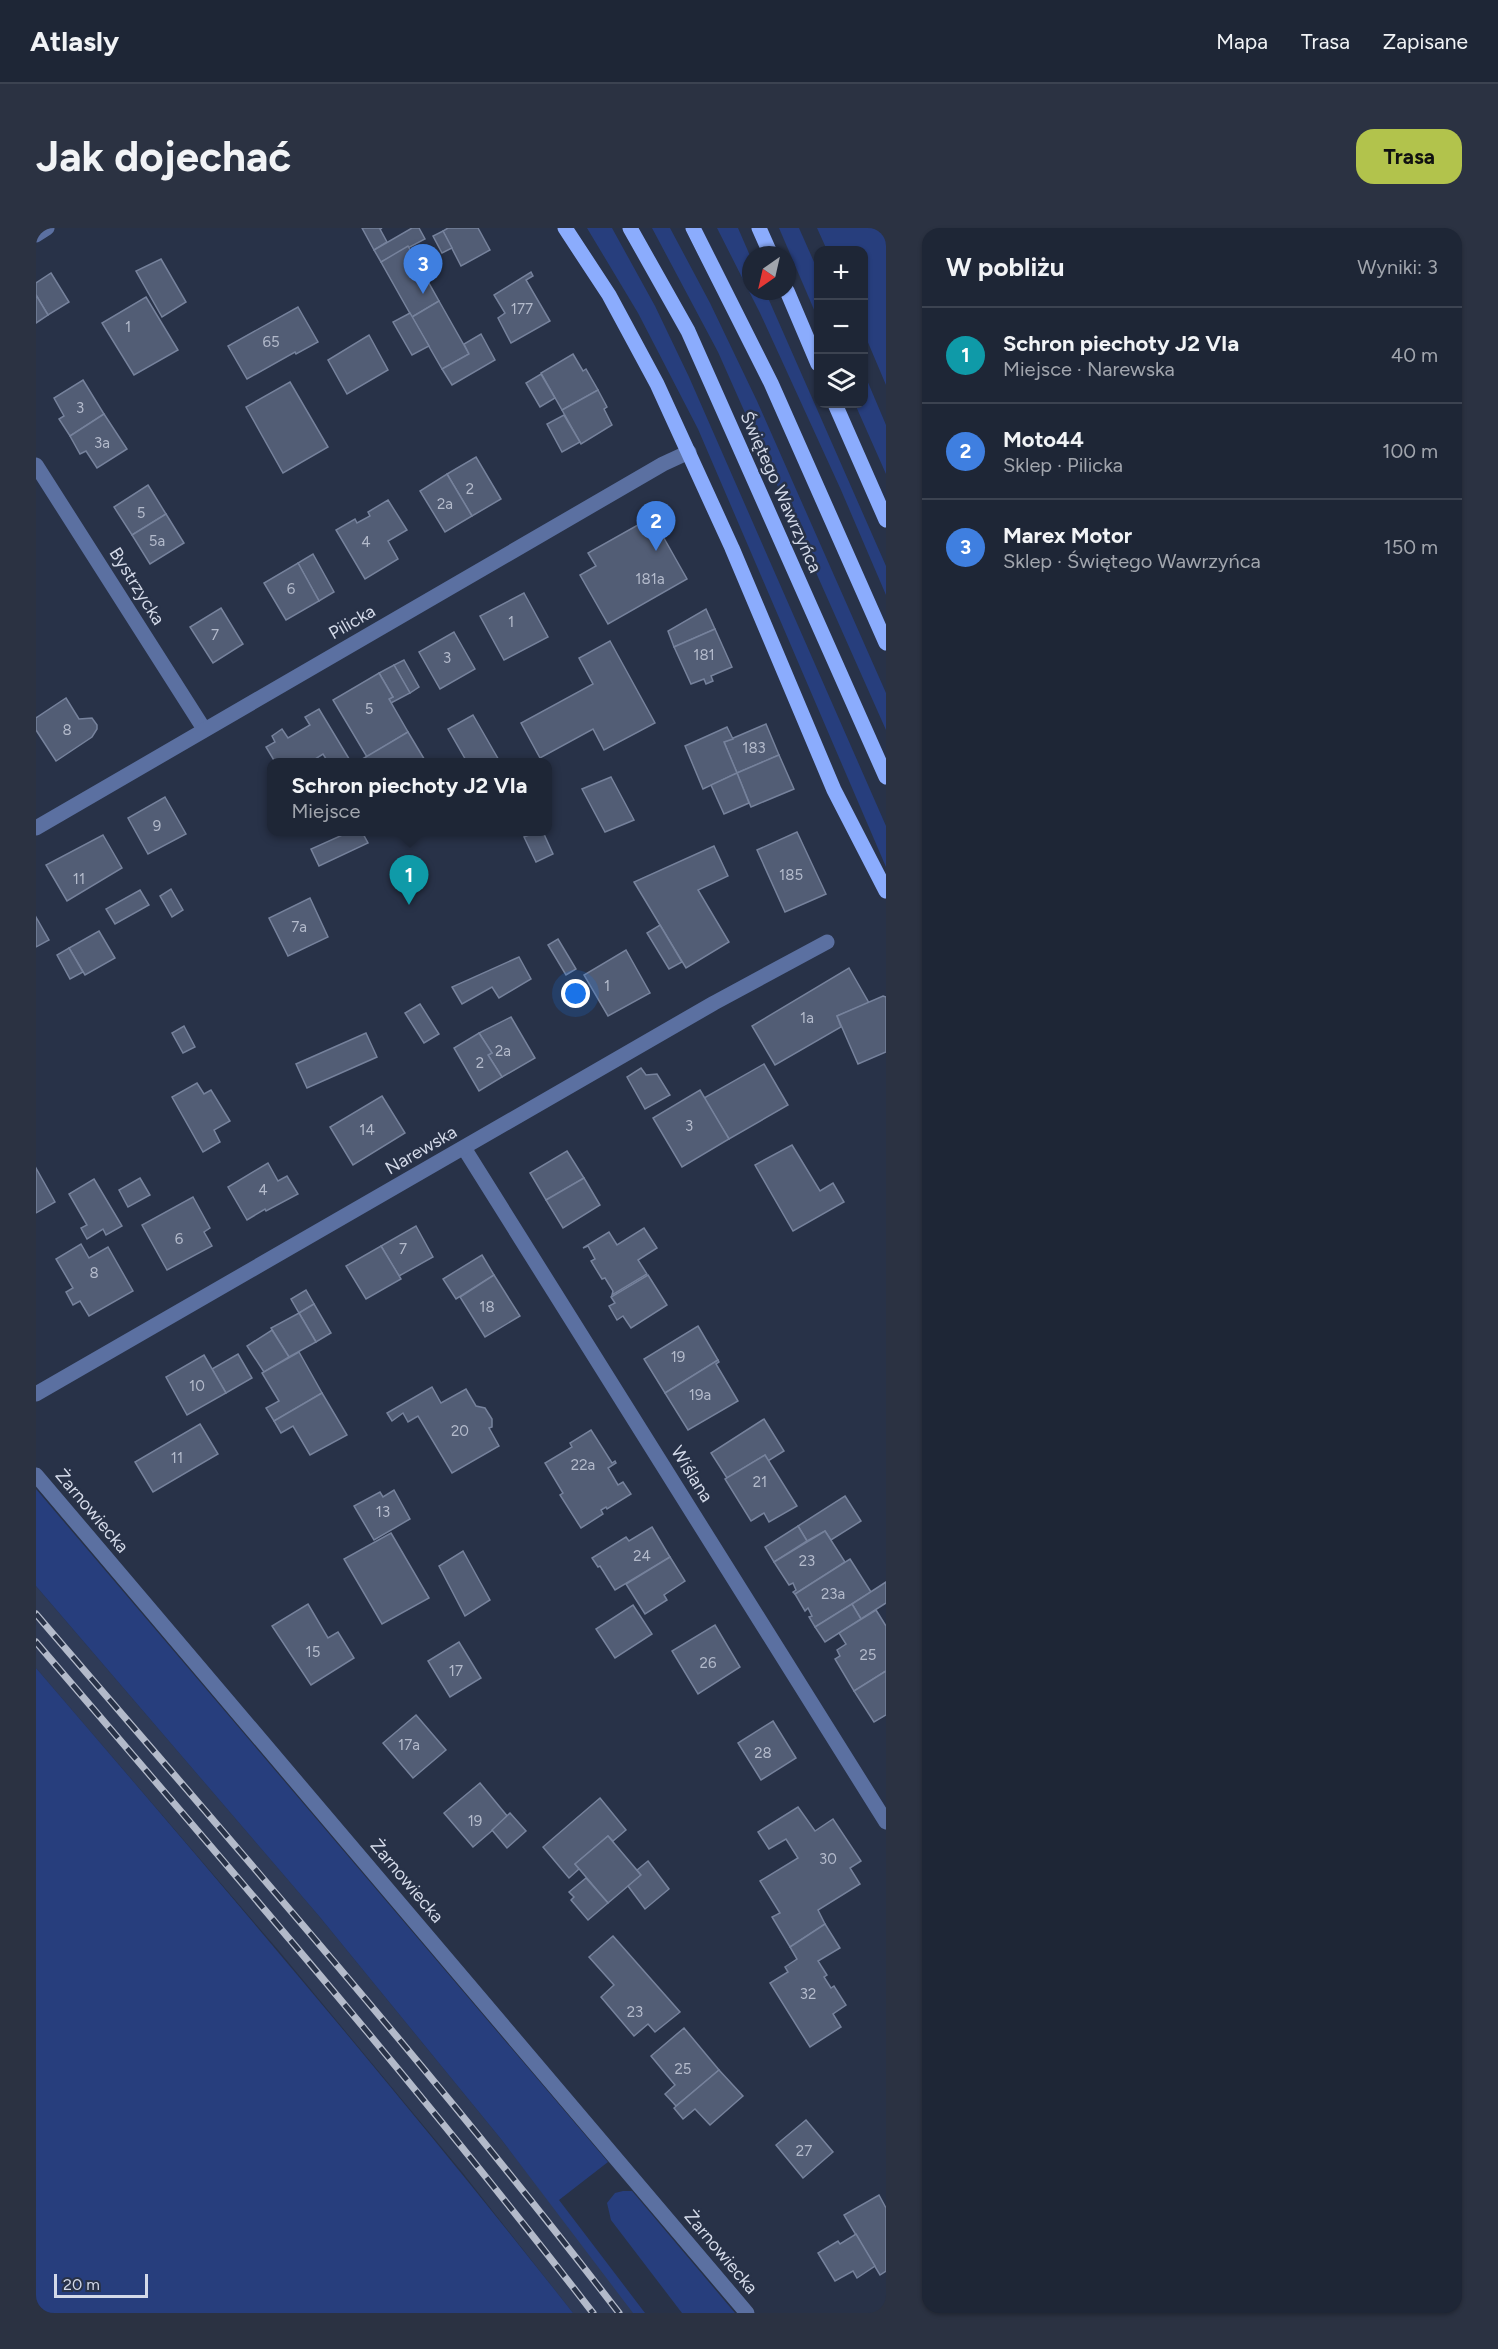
<!DOCTYPE html>
<html lang="pl">
<head>
<meta charset="utf-8">
<style>
  :root { --surface:#1e2636; --page:#2b3242; --text:#f1f3f6; --muted:#a1a5ad; --line:#3c4351; --accent:#b2c34c }
  body { margin:0; font-family:Figtree,sans-serif; background:var(--page); color:var(--text) }
  .controls { position:absolute; right:18px; top:18px; display:grid; overflow:hidden; border-radius:12px; box-shadow:0 2px 4px #0004 }
  .controls button { width:54px; height:54px; display:grid; place-items:center; padding:0; border:0; border-bottom:2px solid var(--line); background:var(--surface); color:var(--text); font:30px sans-serif }
  .compass { position:absolute; left:706px; top:18px; width:54px; height:54px; border-radius:50%; background:var(--surface); box-shadow:0 2px 4px #0004; rotate:214deg }
  .scale { position:absolute; left:18px; bottom:15px; width:94px; box-sizing:border-box; padding-left:6px; border:3px solid #d3d9e8; border-top:0; font-size:16px; line-height:21px; white-space:nowrap; color:#d3d9e8; -webkit-text-stroke:4px #283248; paint-order:stroke }
  .you { position:absolute; left:540px; top:766px; width:21px; height:21px; margin:-15px; border:4px solid #fff; border-radius:50%; background:#1a73e8; box-shadow:0 0 0 9px #1a73e833 }
  .badge { display:grid; place-items:center; width:39px; height:39px; border-radius:50%; background:var(--accent); color:#fff; font-size:20px; font-weight:700 }
  .pin { position:absolute; translate:-50% -50px; filter:drop-shadow(0 2px 3px #0008) }
  .pin::after { content:''; position:absolute; top:32px; width:21px; height:18px; background:inherit; clip-path:polygon(0 0,100% 0,50% 100%) }
  .popup { position:absolute; left:231px; top:530px; width:285px; height:78px; box-sizing:border-box; display:grid; place-content:center; border-radius:12px; background:var(--surface); filter:drop-shadow(0 2px 4px #0005); font-size:20px; white-space:nowrap; color:var(--muted) }
  .popup b { font-size:22px; color:var(--text) }
  .popup::after { content:''; position:absolute; left:50%; top:100%; margin-left:-12px; border:12px solid transparent; border-top-color:var(--surface) }
  .list { margin:0; padding:0; list-style:none }
  h2 { display:flex; justify-content:space-between; align-items:center; height:78px; margin:0; padding:0 24px; font-size:26px }
  h2 small { font-size:20px; font-weight:400; color:var(--muted) }
  .list li { display:grid; grid-template-columns:39px 1fr auto; gap:18px; align-items:center; box-sizing:border-box; height:96px; padding:0 24px; border-top:2px solid var(--line) }
  .list b { display:block; font-size:22px; white-space:nowrap }
  .list p { margin:0; font-size:20px; white-space:nowrap; color:var(--muted) }
  .list em { font-size:20px; font-style:normal; color:var(--muted) }
  .icon { flex:none; width:33px; height:33px; fill:none; stroke:currentColor; stroke-width:2; stroke-linecap:round; stroke-linejoin:round }
  .map { position:relative; flex:none; width:850px; height:2085px; overflow:hidden; border-radius:18px }
  header { display:flex; align-items:center; gap:36px; box-sizing:border-box; height:84px; padding:0 30px; background:var(--surface); border-bottom:2px solid var(--line) }
  header strong { font-size:28px }
  nav { display:flex; gap:33px; margin-inline-start:auto; font-size:21px }
  .intro { display:flex; align-items:center; justify-content:space-between; box-sizing:border-box; height:144px; padding:0 36px }
  h1 { margin:0; font-size:42px }
  .button { padding:15px 27px; border-radius:18px; background:var(--accent); color:#111; font-size:21px; font-weight:700 }
  main { display:flex; gap:36px; padding:0 36px }
  aside { flex:1; background:var(--surface); border-radius:18px; box-shadow:0 2px 4px #0004 }
  .map>svg:first-child { display:block }
</style>
</head>
<body>
<header>
<strong>Atlasly</strong>
<nav><a>Mapa</a><a>Trasa</a><a>Zapisane</a></nav>
</header>
<div class="intro"><h1>Jak dojechać</h1><a class="button">Trasa</a></div>
<main>
<div class="map">
<svg width="850" height="2085" viewBox="0 0 850 2085">
  <rect width="100%" height="100%" fill="#283248"/>
  <polygon fill="#2f3b57" points="0,1358 283,1688 465,1911 599,2085 537,2085 426,1944 243,1723 0,1440"/>
  <g fill="#273e7d">
    <polygon points="551,0 576,0 619,78 653,149 850,598 850,639 662,201 602,85"/>
    <polygon points="616,0 634,0 674,75 721,173 850,465 850,502 682,124"/>
    <polygon points="681,0 702,0 715,30 715,63 729,63 850,338 850,367 805,262 724,85"/>
    <polygon points="743,0 763,0 782,43 782,91"/>
    <polygon points="781,0 850,0 850,157 828,105 828,22 791,22"/>
    <polygon points="828,145 850,197 850,246 819,176 828,176"/>
    <polygon points="0,1261 572,1934 523,1972 609,2085 597,2085 465,1911 283,1688 0,1358"/>
    <path d="M0,1440C182,1652 364,1865 537,2085H0Z"/>
    <polygon points="587,1963 596,1963 699,2085 646,2085 575,1992 571,1975 579,1965"/>
  </g>
  <g fill="#525d75" stroke="#76829c" stroke-width="1.5">
    <polygon points="326,0 346,0 344,1 351,14 338,22"/>
    <polygon points="376,0 383,0 389,11 345,34 338,22"/>
    <polygon points="412,0 442,0 454,22 425,38 407,3"/>
    <polygon points="407,3 416,20 406,25 397,8"/>
    <polygon points="372,18 403,73 376,89 345,34"/>
    <polygon points="125,31 150,74 126,89 100,43"/>
    <polygon points="495,44 497,48 490,52 514,93 475,115 462,90 469,85 458,67"/>
    <polygon points="15,45 33,74 12,87 0,67 0,55"/>
    <polygon points="0,67 12,87 0,95"/>
    <polygon points="110,69 142,122 98,147 66,95"/>
    <polygon points="403,73 433,126 406,141 376,89"/>
    <polygon points="262,79 282,114 260,126 259,124 211,151 192,118"/>
    <polygon points="374,85 393,118 376,127 357,94"/>
    <polygon points="445,106 459,132 416,157 406,141 433,126 428,116"/>
    <polygon points="333,107 352,142 311,166 292,132"/>
    <polygon points="537,126 547,143 550,141 562,162 526,182 505,145"/>
    <polygon points="505,146 519,170 504,179 490,155"/>
    <polygon points="47,152 68,186 34,208 23,191 28,188 18,170"/>
    <polygon points="254,154 292,219 247,245 210,179"/>
    <polygon points="562,162 571,179 568,181 576,197 545,216 526,182"/>
    <polygon points="68,186 91,221 61,240 50,223 44,226 34,208"/>
    <polygon points="528,187 544,214 526,224 511,196"/>
    <polygon points="440,229 465,271 436,288 411,246"/>
    <polygon points="411,246 436,288 409,304 384,263"/>
    <polygon points="112,257 130,286 96,307 78,279"/>
    <polygon points="352,272 371,302 352,313 362,331 329,351 300,302 319,291 321,295 334,288 332,284"/>
    <polygon points="130,286 148,315 114,336 96,307"/>
    <polygon points="616,289 651,351 572,396 544,347 560,338 552,325"/>
    <polygon points="277,326 298,364 283,373 262,335"/>
    <polygon points="262,335 283,373 250,392 228,355"/>
    <polygon points="488,365 512,409 468,432 444,388"/>
    <polygon points="185,380 207,416 177,435 154,399"/>
    <polygon points="670,381 679,401 638,419 632,403"/>
    <polygon points="679,401 696,439 675,448 677,453 670,456 668,451 655,456 638,419"/>
    <polygon points="418,404 439,441 404,461 383,424"/>
    <polygon points="574,413 619,495 568,522 557,501 504,530 485,495 557,456 543,430"/>
    <polygon points="368,432 383,459 374,465 358,437"/>
    <polygon points="358,437 374,465 355,475 353,471 357,469 343,445"/>
    <polygon points="343,445 357,469 353,471 372,504 331,529 297,472"/>
    <polygon points="30,470 43,491 56,490 61,497 61,501 56,509 20,533 0,502 0,490"/>
    <polygon points="283,481 315,534 292,534 287,526 276,533 278,534 239,534 230,519 239,514 236,508 246,501 252,510 274,497 269,489"/>
    <polygon points="437,487 464,534 431,534 412,501"/>
    <polygon points="730,496 743,527 701,545 688,514"/>
    <polygon points="691,499 697,511 688,514 701,545 667,561 649,518"/>
    <polygon points="372,504 390,534 324,534 323,533"/>
    <polygon points="743,527 758,561 715,579 701,545"/>
    <polygon points="701,545 713,575 688,586 675,557"/>
    <polygon points="575,549 598,592 569,604 546,561"/>
    <polygon points="129,569 150,606 112,626 92,590"/>
    <polygon points="313,604 326,604 332,615 283,638 275,621"/>
    <polygon points="501,604 507,604 517,626 500,634 488,609"/>
    <polygon points="761,604 790,666 749,684 721,622"/>
    <polygon points="67,607 86,640 31,673 10,637"/>
    <polygon points="678,618 692,648 662,662 693,714 650,740 598,654"/>
    <polygon points="135,661 147,682 136,689 124,668"/>
    <polygon points="104,662 113,677 79,696 70,681"/>
    <polygon points="274,670 292,709 252,728 233,690"/>
    <polygon points="0,689 13,712 0,719"/>
    <polygon points="624,697 646,734 633,741 611,705"/>
    <polygon points="63,703 79,730 49,747 33,720"/>
    <polygon points="522,711 540,741 530,747 512,717"/>
    <polygon points="33,720 47,744 34,751 21,727"/>
    <polygon points="590,722 614,765 572,788 548,747"/>
    <polygon points="483,729 495,751 463,770 456,759 426,776 416,759"/>
    <polygon points="813,740 833,775 801,788 805,799 739,837 716,798"/>
    <polygon points="847,768 850,769 850,824 822,836 801,788"/>
    <polygon points="384,776 403,806 388,815 369,785"/>
    <polygon points="475,789 499,830 466,849 452,827 456,825 443,805"/>
    <polygon points="148,798 159,819 147,825 136,805"/>
    <polygon points="330,805 341,829 271,860 260,836"/>
    <polygon points="443,805 456,825 452,827 466,849 443,863 418,820"/>
    <polygon points="728,836 752,877 693,911 668,870"/>
    <polygon points="605,840 610,847 621,846 634,867 609,881 591,849"/>
    <polygon points="161,855 168,866 175,862 194,893 178,902 184,914 167,924 136,869"/>
    <polygon points="664,862 693,911 646,939 617,890"/>
    <polygon points="346,868 369,905 317,937 294,899"/>
    <polygon points="756,917 784,963 797,955 808,974 757,1003 719,937"/>
    <polygon points="531,923 548,950 510,972 494,945"/>
    <polygon points="232,935 242,953 251,948 262,966 230,983 229,981 211,992 192,959"/>
    <polygon points="0,940 19,974 0,985"/>
    <polygon points="104,950 114,967 92,979 83,962"/>
    <polygon points="548,950 564,977 527,1000 510,972"/>
    <polygon points="58,951 86,998 70,1007 67,1001 51,1011 45,1000 51,997 33,966"/>
    <polygon points="157,969 174,1000 168,1004 176,1018 131,1042 106,997"/>
    <polygon points="380,998 397,1029 363,1048 345,1018"/>
    <polygon points="608,1000 621,1020 602,1032 611,1046 576,1067 577,1063 569,1050 566,1051 555,1033 559,1031 552,1018 547,1020 573,1004 581,1017"/>
    <polygon points="45,1016 53,1030 72,1019 97,1063 53,1088 44,1073 37,1077 30,1064 37,1060 20,1031"/>
    <polygon points="345,1018 365,1051 330,1071 310,1038"/>
    <polygon points="446,1027 458,1047 420,1071 407,1051"/>
    <polygon points="458,1047 484,1088 449,1109 424,1069"/>
    <polygon points="612,1047 631,1077 595,1100 587,1088 581,1092 573,1078 579,1075 575,1069"/>
    <polygon points="270,1062 278,1076 263,1085 255,1071"/>
    <polygon points="278,1076 295,1105 280,1114 263,1085"/>
    <polygon points="263,1085 280,1114 253,1129 235,1100"/>
    <polygon points="662,1098 682,1132 629,1165 608,1131"/>
    <polygon points="236,1102 253,1129 228,1144 211,1118"/>
    <polygon points="263,1124 286,1165 238,1193 230,1180 243,1173 226,1145"/>
    <polygon points="202,1126 216,1150 190,1165 176,1141"/>
    <polygon points="168,1127 190,1165 151,1187 130,1149"/>
    <polygon points="682,1132 683,1134 680,1136 702,1173 652,1202 629,1165"/>
    <polygon points="396,1159 405,1175 430,1161 440,1178 449,1180 456,1191 456,1199 453,1200 463,1218 416,1245 382,1188 372,1194 367,1185 356,1193 351,1185"/>
    <polygon points="286,1165 311,1207 274,1227 257,1198 245,1205 238,1193"/>
    <polygon points="728,1191 748,1223 732,1233 729,1227 691,1250 675,1225"/>
    <polygon points="164,1196 182,1226 117,1264 99,1234"/>
    <polygon points="555,1202 576,1235 579,1233 580,1235 572,1240 582,1257 587,1254 595,1266 571,1281 570,1279 565,1282 567,1286 545,1300 524,1267 527,1265 509,1235 536,1219 534,1215"/>
    <polygon points="729,1227 761,1278 733,1294 728,1285 715,1293 689,1251"/>
    <polygon points="358,1262 374,1291 338,1312 318,1278 344,1264 347,1269"/>
    <polygon points="809,1268 825,1293 795,1312 789,1303 771,1313 762,1298"/>
    <polygon points="762,1298 771,1313 738,1334 729,1319"/>
    <polygon points="616,1299 634,1329 579,1362 564,1338 562,1339 556,1330 590,1309 593,1313"/>
    <polygon points="789,1303 809,1334 759,1366 757,1364 760,1362 757,1355 753,1357 738,1334"/>
    <polygon points="355,1305 393,1370 346,1396 308,1331"/>
    <polygon points="427,1323 454,1372 429,1388 403,1338"/>
    <polygon points="634,1329 649,1353 628,1367 631,1372 609,1386 590,1356"/>
    <polygon points="814,1331 835,1364 779,1399 773,1389 776,1388 772,1380 769,1383 759,1366"/>
    <polygon points="850,1354 850,1375 825,1391 816,1376"/>
    <polygon points="272,1376 292,1410 302,1404 318,1430 275,1457 236,1398"/>
    <polygon points="816,1376 825,1391 789,1414 779,1399"/>
    <polygon points="597,1377 616,1406 579,1430 560,1401"/>
    <polygon points="840,1382 850,1398 850,1443 818,1463 799,1431 804,1428 801,1422 810,1416 803,1405"/>
    <polygon points="679,1397 704,1439 662,1466 636,1423"/>
    <polygon points="423,1414 445,1450 414,1469 392,1433"/>
    <polygon points="850,1443 850,1487 838,1494 818,1463"/>
    <polygon points="380,1487 410,1522 377,1550 347,1515"/>
    <polygon points="737,1493 760,1530 725,1552 702,1515"/>
    <polygon points="444,1555 472,1589 437,1619 408,1585"/>
    <polygon points="564,1570 590,1602 577,1613 572,1608 539,1636 543,1641 533,1650 507,1619"/>
    <polygon points="762,1579 779,1603 797,1591 825,1633 814,1640 824,1656 782,1682 789,1696 754,1719 736,1689 744,1685 724,1653 762,1630 750,1611 733,1621 722,1604"/>
    <polygon points="474,1585 490,1603 471,1620 456,1602"/>
    <polygon points="572,1608 605,1647 572,1675 539,1636"/>
    <polygon points="612,1633 633,1661 609,1681 592,1658 605,1647 601,1642"/>
    <polygon points="550,1650 572,1675 552,1692 535,1672 538,1669 533,1664"/>
    <polygon points="789,1696 804,1720 782,1733 791,1747 788,1749 795,1760 798,1758 810,1777 797,1786 805,1799 774,1819 734,1755 752,1744 749,1739 761,1731 754,1719"/>
    <polygon points="577,1708 644,1784 619,1804 612,1796 598,1808 565,1769 578,1757 553,1729"/>
    <polygon points="648,1800 683,1842 640,1878 629,1866 639,1857 615,1828"/>
    <polygon points="683,1842 707,1868 674,1897 659,1881 647,1891 638,1880"/>
    <polygon points="770,1892 797,1924 767,1950 740,1917"/>
    <polygon points="843,1967 850,1980 850,2043 844,2047 808,1987"/>
    <polygon points="820,2006 839,2038 821,2050 817,2043 799,2053 782,2025 802,2013 804,2016"/>
  </g>
  <g fill="none" stroke-linecap="round" stroke-linejoin="round">
    <g stroke="#5b70a1" stroke-width="15">
      <polyline points="0,7 11,0"/>
      <polyline points="0,237 168,501"/>
      <polyline points="0,600 627,236 653,224"/>
      <polyline points="428,920 850,1594"/>
      <polyline points="0,1166 678,775 791,714"/>
      <polyline points="0,1247 711,2085"/>
    </g>
    <g stroke="#8bacfd" stroke-width="15">
      <polyline points="529,0 573,67 621,156 696,320 798,562 850,663"/>
      <polyline points="594,0 652,103 850,549"/>
      <polyline points="657,0 735,155 850,415"/>
      <polyline points="723,0 735,27"/>
      <polyline points="751,63 782,136"/>
      <polyline points="799,176 850,292"/>
    </g>
    <g stroke="#b3baca" stroke-width="7">
      <g id="rail">
        <path d="M0,1386C197,1616 398,1844 583,2085"/>
        <path d="M0,1414C189,1635 380,1855 557,2085"/>
      </g>
    </g>
    <use href="#rail" stroke="#283248" stroke-width="4.5" stroke-dasharray="14" stroke-linecap="butt"/>
  </g>
  <g text-anchor="middle" stroke-width="5" stroke-linejoin="round" paint-order="stroke">
    <g font-size="15" fill="#b3bacb">
      <text x="486" y="86">177</text>
      <text x="92" y="104">1</text>
      <text x="235" y="119">65</text>
      <text x="44" y="185">3</text>
      <text x="66" y="220">3a</text>
      <text x="434" y="266">2</text>
      <text x="409" y="281">2a</text>
      <text x="105" y="290">5</text>
      <text x="121" y="318">5a</text>
      <text x="330" y="319">4</text>
      <text x="614" y="356">181a</text>
      <text x="255" y="366">6</text>
      <text x="475" y="399">1</text>
      <text x="179" y="412">7</text>
      <text x="668" y="432">181</text>
      <text x="411" y="435">3</text>
      <text x="333" y="486">5</text>
      <text x="31" y="507">8</text>
      <text x="718" y="525">183</text>
      <text x="121" y="603">9</text>
      <text x="755" y="652">185</text>
      <text x="43" y="656">11</text>
      <text x="263" y="704">7a</text>
      <text x="571" y="763">1</text>
      <text x="771" y="795">1a</text>
      <text x="467" y="828">2a</text>
      <text x="444" y="840">2</text>
      <text x="653" y="903">3</text>
      <text x="331" y="907">14</text>
      <text x="227" y="967">4</text>
      <text x="143" y="1016">6</text>
      <text x="367" y="1026">7</text>
      <text x="58" y="1050">8</text>
      <text x="451" y="1084">18</text>
      <text x="642" y="1134">19</text>
      <text x="161" y="1163">10</text>
      <text x="664" y="1172">19a</text>
      <text x="424" y="1208">20</text>
      <text x="141" y="1235">11</text>
      <text x="547" y="1242">22a</text>
      <text x="724" y="1259">21</text>
      <text x="347" y="1289">13</text>
      <text x="606" y="1333">24</text>
      <text x="771" y="1338">23</text>
      <text x="797" y="1371">23a</text>
      <text x="277" y="1429">15</text>
      <text x="832" y="1432">25</text>
      <text x="672" y="1440">26</text>
      <text x="420" y="1448">17</text>
      <text x="373" y="1522">17a</text>
      <text x="727" y="1530">28</text>
      <text x="439" y="1598">19</text>
      <text x="792" y="1636">30</text>
      <text x="772" y="1771">32</text>
      <text x="599" y="1789">23</text>
      <text x="647" y="1846">25</text>
      <text x="768" y="1928">27</text>
    </g>
    <g font-size="18" fill="#d3d9e8" stroke="#283248">
      <text transform="translate(745 264) rotate(66)" y="6">Świętego Wawrzyńca</text>
      <text transform="translate(101 358) rotate(58)" y="6">Bystrzycka</text>
      <text transform="translate(316 394) rotate(-30)" y="6">Pilicka</text>
      <text transform="translate(385 922) rotate(-30)" y="6">Narewska</text>
      <text transform="translate(656 1246) rotate(58)" y="6">Wiślana</text>
      <text transform="translate(56 1283) rotate(50)" y="6">Żarnowiecka</text>
      <text transform="translate(371 1653) rotate(50)" y="6">Żarnowiecka</text>
      <text transform="translate(685 2024) rotate(50)" y="6">Żarnowiecka</text>
    </g>
  </g>
</svg>
<div class="controls">
<button>+</button>
<button>−</button>
<button><svg class="icon" aria-label="layers" viewBox="0 0 24 24"><path d="M12 4l9 5-9 5-9-5zM3 14l9 5 9-5"/></svg></button>
</div>
<svg class="compass" viewBox="-18 -18 36 36"><path d="M0-13l5 13h-10z" fill="#e53935"/><path d="M0 13l5-13h-10z" fill="#a1a5ad"/></svg>
<div class="scale">20 m</div>
<div class="you"></div>
<div class="pin badge" style="left:373px;top:677px;background:#0f9aa8">1</div>
<div class="popup"><b>Schron piechoty J2 VIa</b>Miejsce</div>
<div class="pin badge" style="left:620px;top:323px;background:#3f7fe0">2</div>
<div class="pin badge" style="left:387px;top:66px;background:#3f7fe0">3</div>
</div>
<aside>
<h2>W pobliżu<small>Wyniki: 3</small></h2>
<ul class="list">
<li><span class="badge" style="background:#0f9aa8">1</span><div><b>Schron piechoty J2 VIa</b><p>Miejsce · Narewska</p></div><em>40 m</em></li>
<li><span class="badge" style="background:#3f7fe0">2</span><div><b>Moto44</b><p>Sklep · Pilicka</p></div><em>100 m</em></li>
<li><span class="badge" style="background:#3f7fe0">3</span><div><b>Marex Motor</b><p>Sklep · Świętego Wawrzyńca</p></div><em>150 m</em></li>
</ul>
</aside>
</main>
</body>
</html>
